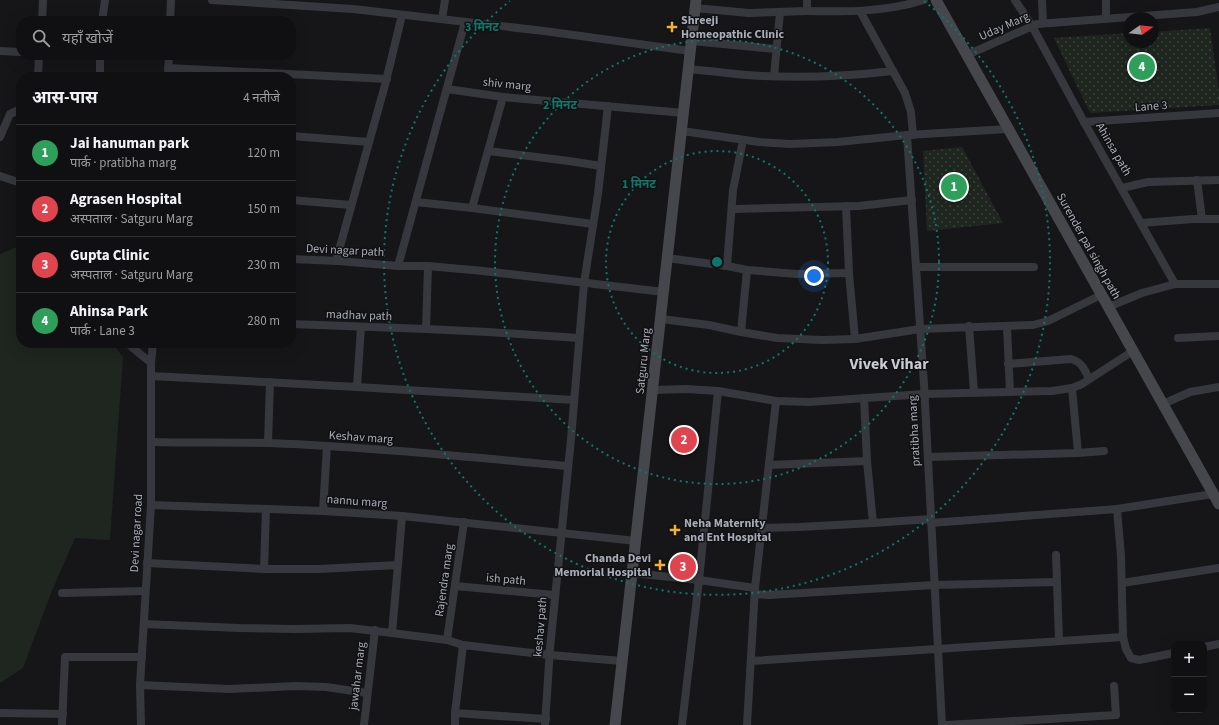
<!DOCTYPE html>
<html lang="hi">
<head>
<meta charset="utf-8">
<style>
  :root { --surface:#101012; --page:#19191b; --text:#f1f3f6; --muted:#9c9d9f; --line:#303032; --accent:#0b8043 }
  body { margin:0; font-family:"Source Sans 3","Noto Sans Devanagari",sans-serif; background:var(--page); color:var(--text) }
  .controls { position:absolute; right:12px; bottom:12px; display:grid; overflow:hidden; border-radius:8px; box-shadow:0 4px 16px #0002 }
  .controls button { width:36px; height:36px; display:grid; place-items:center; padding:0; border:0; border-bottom:1px solid var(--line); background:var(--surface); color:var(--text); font:20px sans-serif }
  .compass { position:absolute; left:1123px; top:12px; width:36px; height:36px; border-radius:50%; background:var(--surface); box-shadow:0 4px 16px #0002; rotate:76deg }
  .you { position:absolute; left:814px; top:276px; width:14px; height:14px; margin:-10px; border:3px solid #fff; border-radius:50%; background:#1a73e8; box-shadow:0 0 0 6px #1a73e833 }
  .badge { display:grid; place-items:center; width:26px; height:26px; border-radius:50%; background:var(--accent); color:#fff; font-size:13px; font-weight:700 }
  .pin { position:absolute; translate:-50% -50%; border:2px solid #fff; box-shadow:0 1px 4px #0006 }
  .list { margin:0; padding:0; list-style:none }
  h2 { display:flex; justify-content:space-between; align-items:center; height:52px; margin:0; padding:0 16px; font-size:17px }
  h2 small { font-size:13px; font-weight:400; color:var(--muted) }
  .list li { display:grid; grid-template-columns:26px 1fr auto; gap:12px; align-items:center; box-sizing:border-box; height:56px; padding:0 16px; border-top:1px solid var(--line) }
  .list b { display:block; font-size:15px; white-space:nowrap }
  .list p { margin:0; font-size:13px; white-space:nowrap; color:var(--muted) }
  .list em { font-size:13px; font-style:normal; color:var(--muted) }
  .icon { flex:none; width:22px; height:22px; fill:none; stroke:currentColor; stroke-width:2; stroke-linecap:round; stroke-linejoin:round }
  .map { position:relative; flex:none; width:1219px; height:725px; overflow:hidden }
  .search { position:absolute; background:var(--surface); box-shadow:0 4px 16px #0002; left:16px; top:16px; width:280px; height:44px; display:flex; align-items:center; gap:10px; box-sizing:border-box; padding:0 14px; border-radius:16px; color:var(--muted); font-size:15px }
  .panel { position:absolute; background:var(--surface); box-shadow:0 4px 16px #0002; left:16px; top:72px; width:280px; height:276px; border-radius:16px }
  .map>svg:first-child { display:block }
</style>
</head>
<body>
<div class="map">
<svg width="1219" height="725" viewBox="0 0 1219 725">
  <defs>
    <pattern id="park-dots" width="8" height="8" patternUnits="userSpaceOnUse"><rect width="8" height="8" fill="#1e261f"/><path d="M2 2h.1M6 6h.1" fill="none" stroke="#3c433d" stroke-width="1.8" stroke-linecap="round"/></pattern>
  </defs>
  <rect width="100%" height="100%" fill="#161618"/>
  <polygon fill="#1e261f" points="21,245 21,343 112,343 123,357 110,540 75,538 51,593 23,668 0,683 0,254"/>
  <g fill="url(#park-dots)">
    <polygon points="1210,28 1219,93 1219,105 1090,113 1054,38 1129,33 1129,42 1153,42 1153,32"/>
    <polygon points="962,147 1003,223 927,231 923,151"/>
  </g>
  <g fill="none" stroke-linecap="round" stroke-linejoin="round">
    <g stroke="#37383d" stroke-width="8">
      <polyline points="212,0 353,9 544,31 690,51"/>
      <polyline points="1015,0 1032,26 1084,122 1175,284"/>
      <polyline points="1042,0 1043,23"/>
      <polyline points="1106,0 1106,18"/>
      <polyline points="695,8 749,13 807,11 807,0"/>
      <path d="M807,11C847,12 885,12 924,0"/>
      <polyline points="860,11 905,93 911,112 913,135"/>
      <polyline points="442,19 445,0"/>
      <polyline points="42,21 43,0"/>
      <polyline points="102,21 105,0"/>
      <polyline points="170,21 171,0"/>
      <polyline points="465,22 398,266 428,266 483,271 664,292"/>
      <polyline points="692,41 776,49"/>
      <polyline points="0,51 21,52"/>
      <polyline points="967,55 1037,24 1197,12 1219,7"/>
      <polyline points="168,68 387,79"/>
      <path d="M688,69C713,71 737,75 762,76C806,78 850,76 893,71"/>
      <polyline points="774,76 780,12"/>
      <polyline points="38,77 39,55"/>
      <polyline points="100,77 100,55"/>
      <polyline points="168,77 169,55"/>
      <polyline points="447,89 503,97 684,113"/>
      <polyline points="503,97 472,208 593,224"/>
      <polyline points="1084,122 1219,113"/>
      <polyline points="682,131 759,142 790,144 838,142 907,135 1008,129"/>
      <polyline points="907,135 924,384 942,725"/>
      <polyline points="291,136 369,142"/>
      <polyline points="0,137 10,114 21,109"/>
      <polyline points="488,151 569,161 601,166"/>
      <polyline points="0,176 21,183"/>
      <polyline points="1197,180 1202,219"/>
      <polyline points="1122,188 1148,182 1219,180"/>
      <polyline points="291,200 351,205"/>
      <polyline points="416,202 472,208"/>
      <polyline points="846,206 849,273 855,339"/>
      <polyline points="732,209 859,206 912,200"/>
      <polyline points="1141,223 1193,219 1219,219"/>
      <polyline points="667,258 727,266 747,270 797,274 849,273"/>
      <polyline points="291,259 338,261 398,266"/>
      <polyline points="336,261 385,85 402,15"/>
      <polyline points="428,266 426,329 488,332 579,338"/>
      <polyline points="727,266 733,190 743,140"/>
      <polyline points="916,267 1034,267"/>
      <polyline points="747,270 741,332 777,338 822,340 855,339 920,329 1033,325 1048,321 1101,295"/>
      <polyline points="1108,307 1142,293 1175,284 1219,284"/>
      <polyline points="661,319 709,325 741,332"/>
      <polyline points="291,324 426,329"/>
      <polyline points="969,326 974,392"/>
      <polyline points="1007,327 1010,392"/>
      <polyline points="1178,338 1219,336"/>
      <polyline points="127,343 151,363"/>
      <path d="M1008,364L1071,359C1082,362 1085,370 1089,379"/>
      <polyline points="151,376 357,387 361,327"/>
      <polyline points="357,387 574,400"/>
      <polyline points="653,390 686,389 718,391 776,401 809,402 924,394 1052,391 1072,388 1082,384 1133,351"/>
      <polyline points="1163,404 1190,392 1219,387"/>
      <path d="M151,442C190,443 230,442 269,443C369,447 469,457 568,466"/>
      <polyline points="268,443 270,382"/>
      <polyline points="1078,453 1104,451"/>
      <polyline points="928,457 1078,453 1072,388"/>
      <polyline points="867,461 873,523 931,519"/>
      <polyline points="769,465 867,461 864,398"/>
      <polyline points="151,505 323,511 402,516 636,541"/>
      <polyline points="323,511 327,446"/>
      <polyline points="931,523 1117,509"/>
      <polyline points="762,528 799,527 873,523"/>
      <polyline points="1056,555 1057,582"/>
      <polyline points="147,563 264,569 319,569 398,565 402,516"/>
      <polyline points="264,569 266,509"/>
      <polyline points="632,573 699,580 755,588"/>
      <polyline points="1122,583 1219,568"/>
      <polyline points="455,586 555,595"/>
      <polyline points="62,593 145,591"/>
      <polyline points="755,594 769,595 934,585 1057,582 1059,641"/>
      <polyline points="144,624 239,628 294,629 350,628 392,633 398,565"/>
      <polyline points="392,633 447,640 463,645 550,655 622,661"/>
      <polyline points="1123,637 1121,556 1117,509 1213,494"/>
      <polyline points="447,640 464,522"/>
      <polyline points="463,645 455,713 546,719"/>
      <polyline points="1204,647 1219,644"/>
      <polyline points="751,661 1123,637 1126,649 1131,658 1139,660 1174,653"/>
      <polyline points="140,685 229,689 296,686 326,687 367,693"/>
      <polyline points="0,713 63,714"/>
      <polyline points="62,725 65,657 142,657"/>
      <polyline points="141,725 140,685 151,505 151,363 153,343"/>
      <polyline points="364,725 375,630"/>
      <polyline points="455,725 455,713"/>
      <polyline points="545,725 550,648 571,439 584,283 598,194 608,106"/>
      <polyline points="682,725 699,580 718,391"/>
      <polyline points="747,725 755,588 776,401"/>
      <polyline points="947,725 1116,715 1114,686"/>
    </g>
    <g stroke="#45474d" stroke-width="11">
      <polyline points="936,0 1219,504"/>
      <polyline points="615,725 696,0"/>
    </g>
  </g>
  <g fill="none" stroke="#0f766e" stroke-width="2" stroke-dasharray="2 4">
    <circle cx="717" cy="262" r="111"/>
    <circle cx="717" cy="262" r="222"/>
    <path d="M924 1A333 333 0 1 1 510 1"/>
  </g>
  <g fill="#f2b134" stroke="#111113" stroke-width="1.5">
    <path d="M670 21h4v4h4v4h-4v4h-4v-4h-4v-4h4z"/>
    <path d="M673 524h4v4h4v4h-4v4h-4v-4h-4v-4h4z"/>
    <path d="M658 559h4v4h4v4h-4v4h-4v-4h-4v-4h4z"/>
  </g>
  <g text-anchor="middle" stroke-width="3" stroke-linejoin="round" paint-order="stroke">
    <g font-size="12" font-weight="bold" fill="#a8adb8" stroke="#111113" text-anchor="start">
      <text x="681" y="24">Shreeji<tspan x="681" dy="14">Homeopathic Clinic</tspan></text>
      <text x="684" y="527">Neha Maternity<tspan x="684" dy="14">and Ent Hospital</tspan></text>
      <text x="651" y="562" text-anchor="end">Chanda Devi<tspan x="651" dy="14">Memorial Hospital</tspan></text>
    </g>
    <g font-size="12" fill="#a8adb8" stroke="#111113">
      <text transform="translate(1004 26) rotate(-24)" y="4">Uday Marg</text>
      <text transform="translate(507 84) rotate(6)" y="4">shiv marg</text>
      <text transform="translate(1151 106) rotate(-4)" y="4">Lane 3</text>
      <text transform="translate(1114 149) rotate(60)" y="4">Ahinsa path</text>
      <text transform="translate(1089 246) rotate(61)" y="4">Surender pal singh path</text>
      <text transform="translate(345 250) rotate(3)" y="4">Devi nagar path</text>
      <text transform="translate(359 315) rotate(2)" y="4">madhav path</text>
      <text transform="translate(643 361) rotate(-84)" y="4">Satguru Marg</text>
      <text transform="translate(914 431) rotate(-93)" y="4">pratibha marg</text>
      <text transform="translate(361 437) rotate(4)" y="4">Keshav marg</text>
      <text transform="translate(357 501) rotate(4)" y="4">nannu marg</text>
      <text transform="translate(136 533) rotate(-87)" y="4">Devi nagar road</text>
      <text transform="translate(506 579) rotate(5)" y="4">ish path</text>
      <text transform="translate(444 580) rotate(-82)" y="4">Rajendra marg</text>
      <text transform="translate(540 627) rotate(-85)" y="4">keshav path</text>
      <text transform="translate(357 676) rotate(-83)" y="4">jawahar marg</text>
    </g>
    <g font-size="16" font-weight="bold" fill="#c9ccd4" stroke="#111113">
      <text x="889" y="369">Vivek Vihar</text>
    </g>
  </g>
  <circle cx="717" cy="262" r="6" fill="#0f766e" stroke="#111113" stroke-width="2"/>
  <g font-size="12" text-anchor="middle" font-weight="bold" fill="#0f766e" stroke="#111113" stroke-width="3" stroke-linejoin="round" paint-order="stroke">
    <text x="482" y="31">3 मिनट</text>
    <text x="560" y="109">2 मिनट</text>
    <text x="639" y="188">1 मिनट</text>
  </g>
</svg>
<div class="controls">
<button>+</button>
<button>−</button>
</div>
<svg class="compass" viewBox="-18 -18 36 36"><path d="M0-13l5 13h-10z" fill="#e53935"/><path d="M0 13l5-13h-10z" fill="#9c9d9f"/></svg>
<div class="you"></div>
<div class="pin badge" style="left:954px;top:187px;background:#2e9e5b">1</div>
<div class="pin badge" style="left:684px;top:440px;background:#e0444e">2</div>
<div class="pin badge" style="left:683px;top:567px;background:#e0444e">3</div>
<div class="pin badge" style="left:1142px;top:67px;background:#2e9e5b">4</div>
<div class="search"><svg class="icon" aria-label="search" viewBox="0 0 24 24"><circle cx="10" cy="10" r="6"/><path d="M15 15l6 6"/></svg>यहाँ खोजें</div>
<section class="panel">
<h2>आस-पास<small>4 नतीजे</small></h2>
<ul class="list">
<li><span class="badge" style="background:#2e9e5b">1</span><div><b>Jai hanuman park</b><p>पार्क · pratibha marg</p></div><em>120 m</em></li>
<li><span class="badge" style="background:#e0444e">2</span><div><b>Agrasen Hospital</b><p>अस्पताल · Satguru Marg</p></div><em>150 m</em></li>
<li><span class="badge" style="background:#e0444e">3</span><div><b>Gupta Clinic</b><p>अस्पताल · Satguru Marg</p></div><em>230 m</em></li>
<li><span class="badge" style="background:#2e9e5b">4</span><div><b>Ahinsa Park</b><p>पार्क · Lane 3</p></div><em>280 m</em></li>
</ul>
</section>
</div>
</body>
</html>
